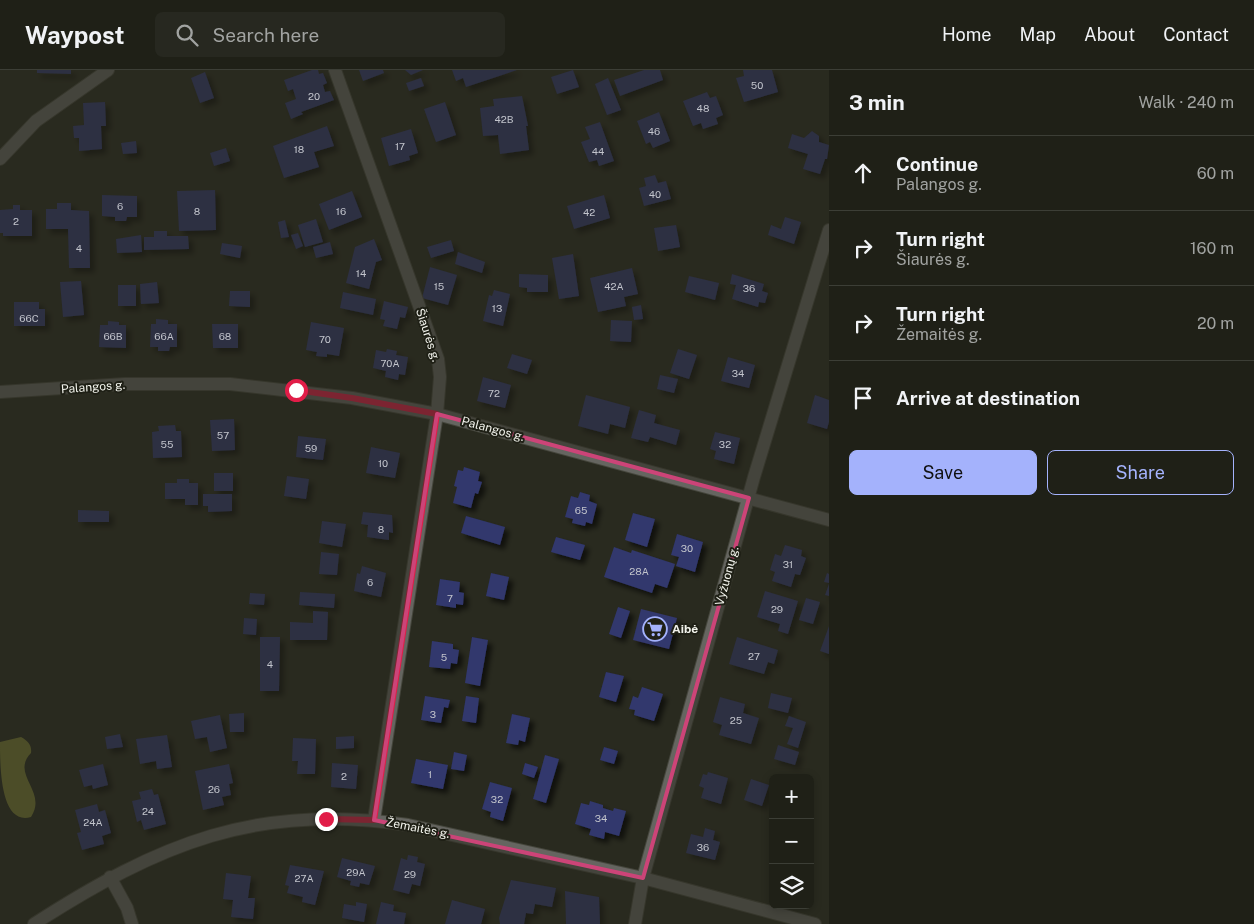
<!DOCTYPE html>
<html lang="en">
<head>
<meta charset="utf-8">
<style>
  :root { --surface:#1f2017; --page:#272820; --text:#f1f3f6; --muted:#a1a3a1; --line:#3c3e36; --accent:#a4b2fc }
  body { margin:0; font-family:"Public Sans",sans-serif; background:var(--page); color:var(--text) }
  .controls { position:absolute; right:15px; bottom:15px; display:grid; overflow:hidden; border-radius:8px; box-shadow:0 2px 8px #0003 }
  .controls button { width:45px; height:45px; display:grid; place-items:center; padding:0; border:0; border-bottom:1px solid var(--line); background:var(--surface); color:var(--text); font:25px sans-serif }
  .stop { position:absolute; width:15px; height:15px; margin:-11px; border:4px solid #e11d48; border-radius:50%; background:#fff }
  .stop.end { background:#e11d48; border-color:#fff; box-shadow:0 1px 5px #0008 }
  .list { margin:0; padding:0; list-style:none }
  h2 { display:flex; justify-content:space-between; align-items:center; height:65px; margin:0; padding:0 20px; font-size:21px }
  h2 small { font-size:16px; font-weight:400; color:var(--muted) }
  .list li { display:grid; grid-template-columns:32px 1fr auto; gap:15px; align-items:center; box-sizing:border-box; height:75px; padding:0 20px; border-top:1px solid var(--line) }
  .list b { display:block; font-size:19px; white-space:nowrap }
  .list p { margin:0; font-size:16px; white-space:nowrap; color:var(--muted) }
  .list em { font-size:16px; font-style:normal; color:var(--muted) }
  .actions { display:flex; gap:10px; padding:15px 20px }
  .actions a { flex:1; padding:11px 0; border:1px solid var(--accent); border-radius:8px; text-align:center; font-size:18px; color:var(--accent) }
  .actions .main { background:var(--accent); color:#111 }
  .icon { flex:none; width:28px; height:28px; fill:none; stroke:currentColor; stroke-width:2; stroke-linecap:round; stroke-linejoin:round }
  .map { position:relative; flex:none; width:829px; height:854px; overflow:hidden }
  header { display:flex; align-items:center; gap:30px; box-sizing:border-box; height:70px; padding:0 25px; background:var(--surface); border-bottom:1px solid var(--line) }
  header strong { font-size:24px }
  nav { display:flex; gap:28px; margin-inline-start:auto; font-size:18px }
  .search { width:350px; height:45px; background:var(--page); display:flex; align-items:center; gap:12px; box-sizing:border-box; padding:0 18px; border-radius:8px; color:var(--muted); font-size:19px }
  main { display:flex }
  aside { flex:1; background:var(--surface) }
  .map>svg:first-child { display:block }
</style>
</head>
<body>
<header>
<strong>Waypost</strong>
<div class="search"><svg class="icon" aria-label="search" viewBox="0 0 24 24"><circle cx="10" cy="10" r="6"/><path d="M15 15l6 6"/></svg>Search here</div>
<nav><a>Home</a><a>Map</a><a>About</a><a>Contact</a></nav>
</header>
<main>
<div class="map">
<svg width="829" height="854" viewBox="0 0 829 854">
  <defs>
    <filter id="shadow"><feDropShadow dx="4.5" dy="4.5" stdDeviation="2.5" flood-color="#0009"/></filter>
  </defs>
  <rect width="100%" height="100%" fill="#292a1f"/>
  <path fill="#757833" d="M21,667C28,671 32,675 31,683C10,705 48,721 31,747C0,756 0,696 0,672Z"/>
  <g fill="#30376d" filter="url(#shadow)">
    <polygon points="37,0 71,0 71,4 37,3"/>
    <polygon points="312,0 318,0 319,4 323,3 327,13 323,15 325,22 330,21 334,30 301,42 303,44 291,49 285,33 296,29 293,19 288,21 284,10"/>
    <polygon points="359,0 383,0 384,3 363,11"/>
    <polygon points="405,0 423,0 411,5"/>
    <polygon points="452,0 517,0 466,17 463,8 456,11"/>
    <polygon points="573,0 579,17 557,24 551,7"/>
    <polygon points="644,0 660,0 663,10 620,26 614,10"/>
    <polygon points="743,0 772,0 778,22 744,32 736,8 744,6"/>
    <polygon points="205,2 214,28 200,33 191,8"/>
    <polygon points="421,8 424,16 409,21 406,13"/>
    <polygon points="608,8 621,40 607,45 595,14"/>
    <polygon points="707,22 710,28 716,26 723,45 716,48 718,54 703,59 701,53 693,56 683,31"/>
    <polygon points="522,26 528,56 526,56 529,80 500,84 498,65 483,66 480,38 494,36 493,29"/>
    <polygon points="105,32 106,56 101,56 102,79 79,81 79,68 74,68 73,56 84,55 83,33"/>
    <polygon points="445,32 456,65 436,72 424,39"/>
    <polygon points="659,42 670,71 653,78 650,72 646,74 637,51"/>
    <polygon points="600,52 614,91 599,96 597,90 589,92 581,72 590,69 585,57"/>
    <polygon points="327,56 334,76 314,82 319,97 284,108 273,76"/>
    <polygon points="411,59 418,83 409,86 410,90 389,96 381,68"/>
    <polygon points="812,61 819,66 819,72 829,75 827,89 825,89 820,104 803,99 808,84 788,78 792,64 804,68"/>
    <polygon points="136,71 137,83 123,84 121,73"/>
    <polygon points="226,78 230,91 214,96 210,83"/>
    <polygon points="655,105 658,113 666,111 671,129 644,136 639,118 646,116 644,108"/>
    <polygon points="215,120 216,160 179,161 177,121"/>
    <polygon points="352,121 362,147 329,160 319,134"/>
    <polygon points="102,125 137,126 137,147 127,147 126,151 115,151 115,147 102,146"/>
    <polygon points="604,125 610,148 574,159 567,136"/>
    <polygon points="57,133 71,133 71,140 89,141 90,198 69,198 68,159 46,159 46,139 57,139"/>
    <polygon points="13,135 20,135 20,140 32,140 32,166 3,166 3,163 0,163 0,140 13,139"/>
    <polygon points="785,147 801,152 794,174 768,165 771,155 781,159"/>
    <polygon points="316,149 323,172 305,177 298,155"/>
    <polygon points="285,150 289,167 281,168 278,152"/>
    <polygon points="676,155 680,177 658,181 654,158"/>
    <polygon points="154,161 167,161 167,166 188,166 189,179 144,180 144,167 154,167"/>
    <polygon points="298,163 303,176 296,179 291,165"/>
    <polygon points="141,165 142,182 117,183 116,169"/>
    <polygon points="374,169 382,190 376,192 369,219 346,213 355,177"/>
    <polygon points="451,170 454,181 431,188 427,177"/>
    <polygon points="330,172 333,184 316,188 313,177"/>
    <polygon points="222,173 242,176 240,188 220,184"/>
    <polygon points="458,182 485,192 482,203 455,194"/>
    <polygon points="573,184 579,226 559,229 552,188"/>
    <polygon points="430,197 457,205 448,235 422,228"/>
    <polygon points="632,198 638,224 624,227 626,236 598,242 590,208"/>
    <polygon points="519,204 548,205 548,222 527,222 527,218 519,217"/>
    <polygon points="732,204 764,214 762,221 768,223 765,233 759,232 758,237 732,229 736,215 730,214"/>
    <polygon points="689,206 719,213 715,230 685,222"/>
    <polygon points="81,211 84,245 63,247 60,212"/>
    <polygon points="157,212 159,233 141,234 140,214"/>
    <rect x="118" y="215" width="18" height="21"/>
    <polygon points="494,220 510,224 503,256 483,251 489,225 492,226"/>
    <polygon points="230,221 250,221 250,237 229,236"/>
    <polygon points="343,222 376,229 373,245 340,238"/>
    <polygon points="384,231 408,237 405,248 400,247 397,259 383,256 385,250 380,249"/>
    <polygon points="14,232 39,232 39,239 45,239 45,256 14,256"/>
    <polygon points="641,235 643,249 634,250 632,237"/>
    <polygon points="156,249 168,250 168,254 177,254 177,277 170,277 169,281 158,281 158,277 150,277 151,254 156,254"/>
    <polygon points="611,250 632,251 631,272 610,271"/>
    <polygon points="108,251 119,252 119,255 126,255 126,278 99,277 100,255 108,255"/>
    <polygon points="311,252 344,258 339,286 327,284 327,287 316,286 317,282 306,280"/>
    <polygon points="212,254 238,254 238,278 213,278"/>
    <polygon points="387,279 397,281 396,285 408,287 405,305 399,304 398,310 385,307 386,301 373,298 376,280 386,282"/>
    <polygon points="678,279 697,285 689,309 670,303"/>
    <polygon points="512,284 532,290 527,304 507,298"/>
    <polygon points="728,287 755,295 749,318 721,311"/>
    <polygon points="660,305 678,309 674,323 657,319"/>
    <polygon points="483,307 511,315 505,338 477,331"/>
    <polygon points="586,325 630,337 625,358 610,354 608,364 578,356"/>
    <polygon points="815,325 829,330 829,352 827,359 807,353"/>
    <polygon points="639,340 656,345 654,353 680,360 676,375 650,367 648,372 631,368"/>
    <polygon points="234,349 235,380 212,381 210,350"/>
    <polygon points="175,355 176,361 181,361 182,387 153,388 152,362 159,361 158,356"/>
    <polygon points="715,362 740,368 734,394 714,389 716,381 710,379"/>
    <polygon points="298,366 326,369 323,390 296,387"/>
    <polygon points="371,377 400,383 395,408 366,403"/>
    <polygon points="464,397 480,402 478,411 482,412 478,424 475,423 471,438 453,433 457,417 454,416 458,400 463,401"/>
    <rect x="214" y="403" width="19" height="18"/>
    <polygon points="287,406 309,409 306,429 284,426"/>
    <polygon points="177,409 189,409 189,413 198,413 198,435 185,435 185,429 165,429 165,413 177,413"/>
    <polygon points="580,422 590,425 589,431 597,434 592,454 586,452 585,456 572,453 573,449 565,447 571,426 578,428"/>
    <polygon points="203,424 232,424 232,441 208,442 208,436 203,436"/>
    <polygon points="78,440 109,441 109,452 78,452"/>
    <polygon points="363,442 392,445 393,463 389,462 389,470 367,467 368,455 361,454"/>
    <polygon points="633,443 655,449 647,477 625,470"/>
    <polygon points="466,446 505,457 500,475 461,463"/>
    <polygon points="322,451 346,454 342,477 319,473"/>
    <polygon points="677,464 703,472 695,502 676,496 679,487 671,485"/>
    <polygon points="556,467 585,475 580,490 551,482"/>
    <polygon points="785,475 802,480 801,486 806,488 800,505 795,504 791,517 772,511 775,502 770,500 775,484 781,486"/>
    <polygon points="614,477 631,483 632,480 675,494 667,518 655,514 652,523 604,507"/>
    <polygon points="321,482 339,484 337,505 319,504"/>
    <polygon points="362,496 386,503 381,527 354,521 357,503 360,504"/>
    <polygon points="491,503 509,507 504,530 486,526"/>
    <polygon points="827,503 829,504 829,513 824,512"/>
    <polygon points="440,509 460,512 459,522 464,523 463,535 456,534 456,538 436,535"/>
    <polygon points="829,514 829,526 825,525"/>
    <polygon points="765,521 798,531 788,564 778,561 780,554 757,547"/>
    <polygon points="300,522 335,524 334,538 299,535"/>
    <polygon points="250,523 265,524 264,535 249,534"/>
    <polygon points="806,528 820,532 813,554 799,550"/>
    <polygon points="618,537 630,541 621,568 609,564"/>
    <polygon points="641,539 677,548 669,579 633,570"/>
    <polygon points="313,541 328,542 327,570 290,570 290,552 313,553"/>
    <polygon points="244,548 257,549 256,565 243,564"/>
    <polygon points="829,556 829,584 820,581"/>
    <polygon points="260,567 280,567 279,621 260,621"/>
    <polygon points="472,567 488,570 480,616 465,613"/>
    <polygon points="737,567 778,580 774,594 768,592 764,604 729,594"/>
    <polygon points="432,571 453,574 453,579 459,580 457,594 451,593 450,599 429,597"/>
    <polygon points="606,602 624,606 616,632 599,627"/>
    <polygon points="642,617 663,624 654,651 634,645 635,640 629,639 633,626 638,628"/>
    <polygon points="771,623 792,628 788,643 768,638"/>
    <polygon points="425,626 450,630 448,638 444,637 441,653 421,650"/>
    <polygon points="466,626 479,628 476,653 462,651"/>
    <polygon points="720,627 745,634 743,643 759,648 751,674 719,665 722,655 713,652"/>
    <polygon points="244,643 244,662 230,662 229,644"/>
    <polygon points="512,644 530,648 525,672 519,670 518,675 506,673"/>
    <polygon points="220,645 227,678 210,682 207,667 195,669 191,651"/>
    <polygon points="789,646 806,652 798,678 787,674 793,658 785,656"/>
    <polygon points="120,664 123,677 107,679 105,667"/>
    <polygon points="167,665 172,697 157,699 156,691 140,694 136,669"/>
    <polygon points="354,666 354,678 336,679 336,667"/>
    <polygon points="293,668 316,669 315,704 297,704 298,691 292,691"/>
    <polygon points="778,675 799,682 795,695 774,689"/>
    <polygon points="604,677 618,681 614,694 600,690"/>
    <polygon points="454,682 467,685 464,701 451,699"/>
    <polygon points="545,685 559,689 546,733 533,729"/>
    <polygon points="416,689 448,695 443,719 411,713"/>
    <polygon points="332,693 358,695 356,719 331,717"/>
    <polygon points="525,693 538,697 534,708 522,704"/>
    <polygon points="103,694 108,715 93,719 92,715 84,717 79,700"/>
    <polygon points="229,694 233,713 229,714 231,725 222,727 224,735 203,740 195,701"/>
    <polygon points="708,702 728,708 721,734 701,728 704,718 699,716 703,704 707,705"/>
    <polygon points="751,709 769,715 762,736 744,730"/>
    <polygon points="490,712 512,718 503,751 490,747 491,742 482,739"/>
    <polygon points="152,719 154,725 158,724 166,754 144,760 141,750 137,752 132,731 141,729 139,722"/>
    <polygon points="590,731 603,735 603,738 613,741 614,738 626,741 619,766 605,762 604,769 589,765 591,759 575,754 581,733 589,735"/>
    <polygon points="97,734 99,742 105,740 111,763 102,766 104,774 82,780 77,763 81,762 75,740"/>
    <polygon points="705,758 715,761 713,770 720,772 715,790 686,783 691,764 703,767"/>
    <polygon points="408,785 418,787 417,792 425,794 420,816 412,814 409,824 393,820 401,788 407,790"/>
    <polygon points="342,788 375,796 369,815 360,813 359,817 350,815 351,811 337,807"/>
    <polygon points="290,795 324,801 315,835 302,832 303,827 287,823 289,816 285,815"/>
    <polygon points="226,803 251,806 248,828 255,828 253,849 231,847 233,830 223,829"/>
    <polygon points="511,810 556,818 552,837 535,834 533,844 526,843 524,854 500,854 499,848"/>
    <polygon points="565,821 599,827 600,854 566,854"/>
    <polygon points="452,830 485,839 481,854 445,854"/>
    <polygon points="356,832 367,834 364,852 342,848 344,834 356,836"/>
    <polygon points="381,832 394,835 393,841 406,843 404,854 376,854"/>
  </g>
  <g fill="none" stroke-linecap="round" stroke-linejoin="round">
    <g stroke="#45463c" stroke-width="14">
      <g id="street">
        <polyline points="335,0 438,289 440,307 437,344 374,750"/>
        <polyline points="0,89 36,51 108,0"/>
        <polyline points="0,322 125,314 230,314 352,328 437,344 829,450"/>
        <polyline points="110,807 127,838 132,854"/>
        <path d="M34,854C158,774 258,732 408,755L643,808L815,854"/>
        <polyline points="635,854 643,808 754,407 829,160"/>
      </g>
    </g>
    <use href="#street" stroke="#656560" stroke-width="12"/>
  </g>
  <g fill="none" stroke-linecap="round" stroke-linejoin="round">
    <polyline stroke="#e11d48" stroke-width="6" points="296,320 352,328 437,344 374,750 326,749"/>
  </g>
  <path d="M0 0H829V854H0ZM437,344L749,428L643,808L374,750Z" fill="#292a1f" fill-opacity=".55" fill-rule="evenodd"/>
  <path fill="none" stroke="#cc4478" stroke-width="4" stroke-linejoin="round" d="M437,344L749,428L643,808L374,750Z"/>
  <defs>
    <g id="supermarket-ring" transform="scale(1.25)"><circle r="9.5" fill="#1f2016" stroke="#a4b2fc" stroke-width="1.5"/><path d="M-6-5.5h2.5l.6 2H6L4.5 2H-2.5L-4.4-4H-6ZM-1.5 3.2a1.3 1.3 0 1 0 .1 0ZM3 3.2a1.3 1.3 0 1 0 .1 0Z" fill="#a4b2fc"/></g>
  </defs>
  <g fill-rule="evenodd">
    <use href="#supermarket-ring" x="655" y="559"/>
  </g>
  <g text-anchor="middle" stroke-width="4" stroke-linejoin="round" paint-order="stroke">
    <g font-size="10" fill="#c2c4cc">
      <text x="757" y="19">50</text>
      <text x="314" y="30">20</text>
      <text x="703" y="42">48</text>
      <text x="504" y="53">42B</text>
      <text x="654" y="65">46</text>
      <text x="400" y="80">17</text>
      <text x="299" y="83">18</text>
      <text x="598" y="85">44</text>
      <text x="655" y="128">40</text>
      <text x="120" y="140">6</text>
      <text x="197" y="145">8</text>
      <text x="341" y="145">16</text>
      <text x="589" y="146">42</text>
      <text x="16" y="155">2</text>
      <text x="79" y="182">4</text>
      <text x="361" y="207">14</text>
      <text x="439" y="220">15</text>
      <text x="614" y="220">42A</text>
      <text x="749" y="222">36</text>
      <text x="497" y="242">13</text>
      <text x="29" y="252">66C</text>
      <text x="113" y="270">66B</text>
      <text x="164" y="270">66A</text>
      <text x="225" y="270">68</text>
      <text x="325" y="273">70</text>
      <text x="390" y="297">70A</text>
      <text x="738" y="307">34</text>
      <text x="494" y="327">72</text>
      <text x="223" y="369">57</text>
      <text x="167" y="378">55</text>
      <text x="725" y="378">32</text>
      <text x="311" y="382">59</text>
      <text x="383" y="397">10</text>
      <text x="581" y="444">65</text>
      <text x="381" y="463">8</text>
      <text x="687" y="482">30</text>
      <text x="788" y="498">31</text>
      <text x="639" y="505">28A</text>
      <text x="370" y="516">6</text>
      <text x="450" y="532">7</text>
      <text x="777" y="543">29</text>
      <text x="754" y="590">27</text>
      <text x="444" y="591">5</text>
      <text x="270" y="598">4</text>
      <text x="433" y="648">3</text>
      <text x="736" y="654">25</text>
      <text x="430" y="708">1</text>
      <text x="344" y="710">2</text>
      <text x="214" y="723">26</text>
      <text x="497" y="733">32</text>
      <text x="148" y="745">24</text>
      <text x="601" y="752">34</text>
      <text x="93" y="756">24A</text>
      <text x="703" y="781">36</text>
      <text x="356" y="806">29A</text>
      <text x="410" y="808">29</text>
      <text x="304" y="812">27A</text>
    </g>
    <g font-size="12" fill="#f2f3ec" stroke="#1f2016">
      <text transform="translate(428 265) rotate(72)" y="4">Šiaurės g.</text>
      <text transform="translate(93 317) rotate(-4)" y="4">Palangos g.</text>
      <text transform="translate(493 359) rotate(15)" y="4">Palangos g.</text>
      <text transform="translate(727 506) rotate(-75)" y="4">Vyžuonų g.</text>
      <text transform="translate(418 758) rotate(11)" y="4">Žemaitės g.</text>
    </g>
    <g font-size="12" font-weight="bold" fill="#f2f3ec" stroke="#1f2016" text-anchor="start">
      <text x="672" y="563">Aibė</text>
    </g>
  </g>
</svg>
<div class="controls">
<button>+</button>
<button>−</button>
<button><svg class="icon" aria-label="layers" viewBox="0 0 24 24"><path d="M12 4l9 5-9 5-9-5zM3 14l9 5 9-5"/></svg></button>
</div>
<div class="stop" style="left:296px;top:320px"></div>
<div class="stop end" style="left:326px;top:749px"></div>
</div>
<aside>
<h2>3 min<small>Walk · 240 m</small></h2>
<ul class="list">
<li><svg class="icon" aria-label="ahead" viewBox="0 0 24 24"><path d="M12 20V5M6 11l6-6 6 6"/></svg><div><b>Continue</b><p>Palangos g.</p></div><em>60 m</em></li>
<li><svg class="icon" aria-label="right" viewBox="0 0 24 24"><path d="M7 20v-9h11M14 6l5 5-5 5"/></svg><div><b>Turn right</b><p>Šiaurės g.</p></div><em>160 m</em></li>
<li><svg class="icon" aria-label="right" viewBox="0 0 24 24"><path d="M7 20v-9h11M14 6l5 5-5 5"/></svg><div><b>Turn right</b><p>Žemaitės g.</p></div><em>20 m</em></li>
<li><svg class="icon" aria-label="arrive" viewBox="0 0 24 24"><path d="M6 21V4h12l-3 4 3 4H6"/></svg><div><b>Arrive at destination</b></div></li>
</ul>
<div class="actions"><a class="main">Save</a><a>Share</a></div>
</aside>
</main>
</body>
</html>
